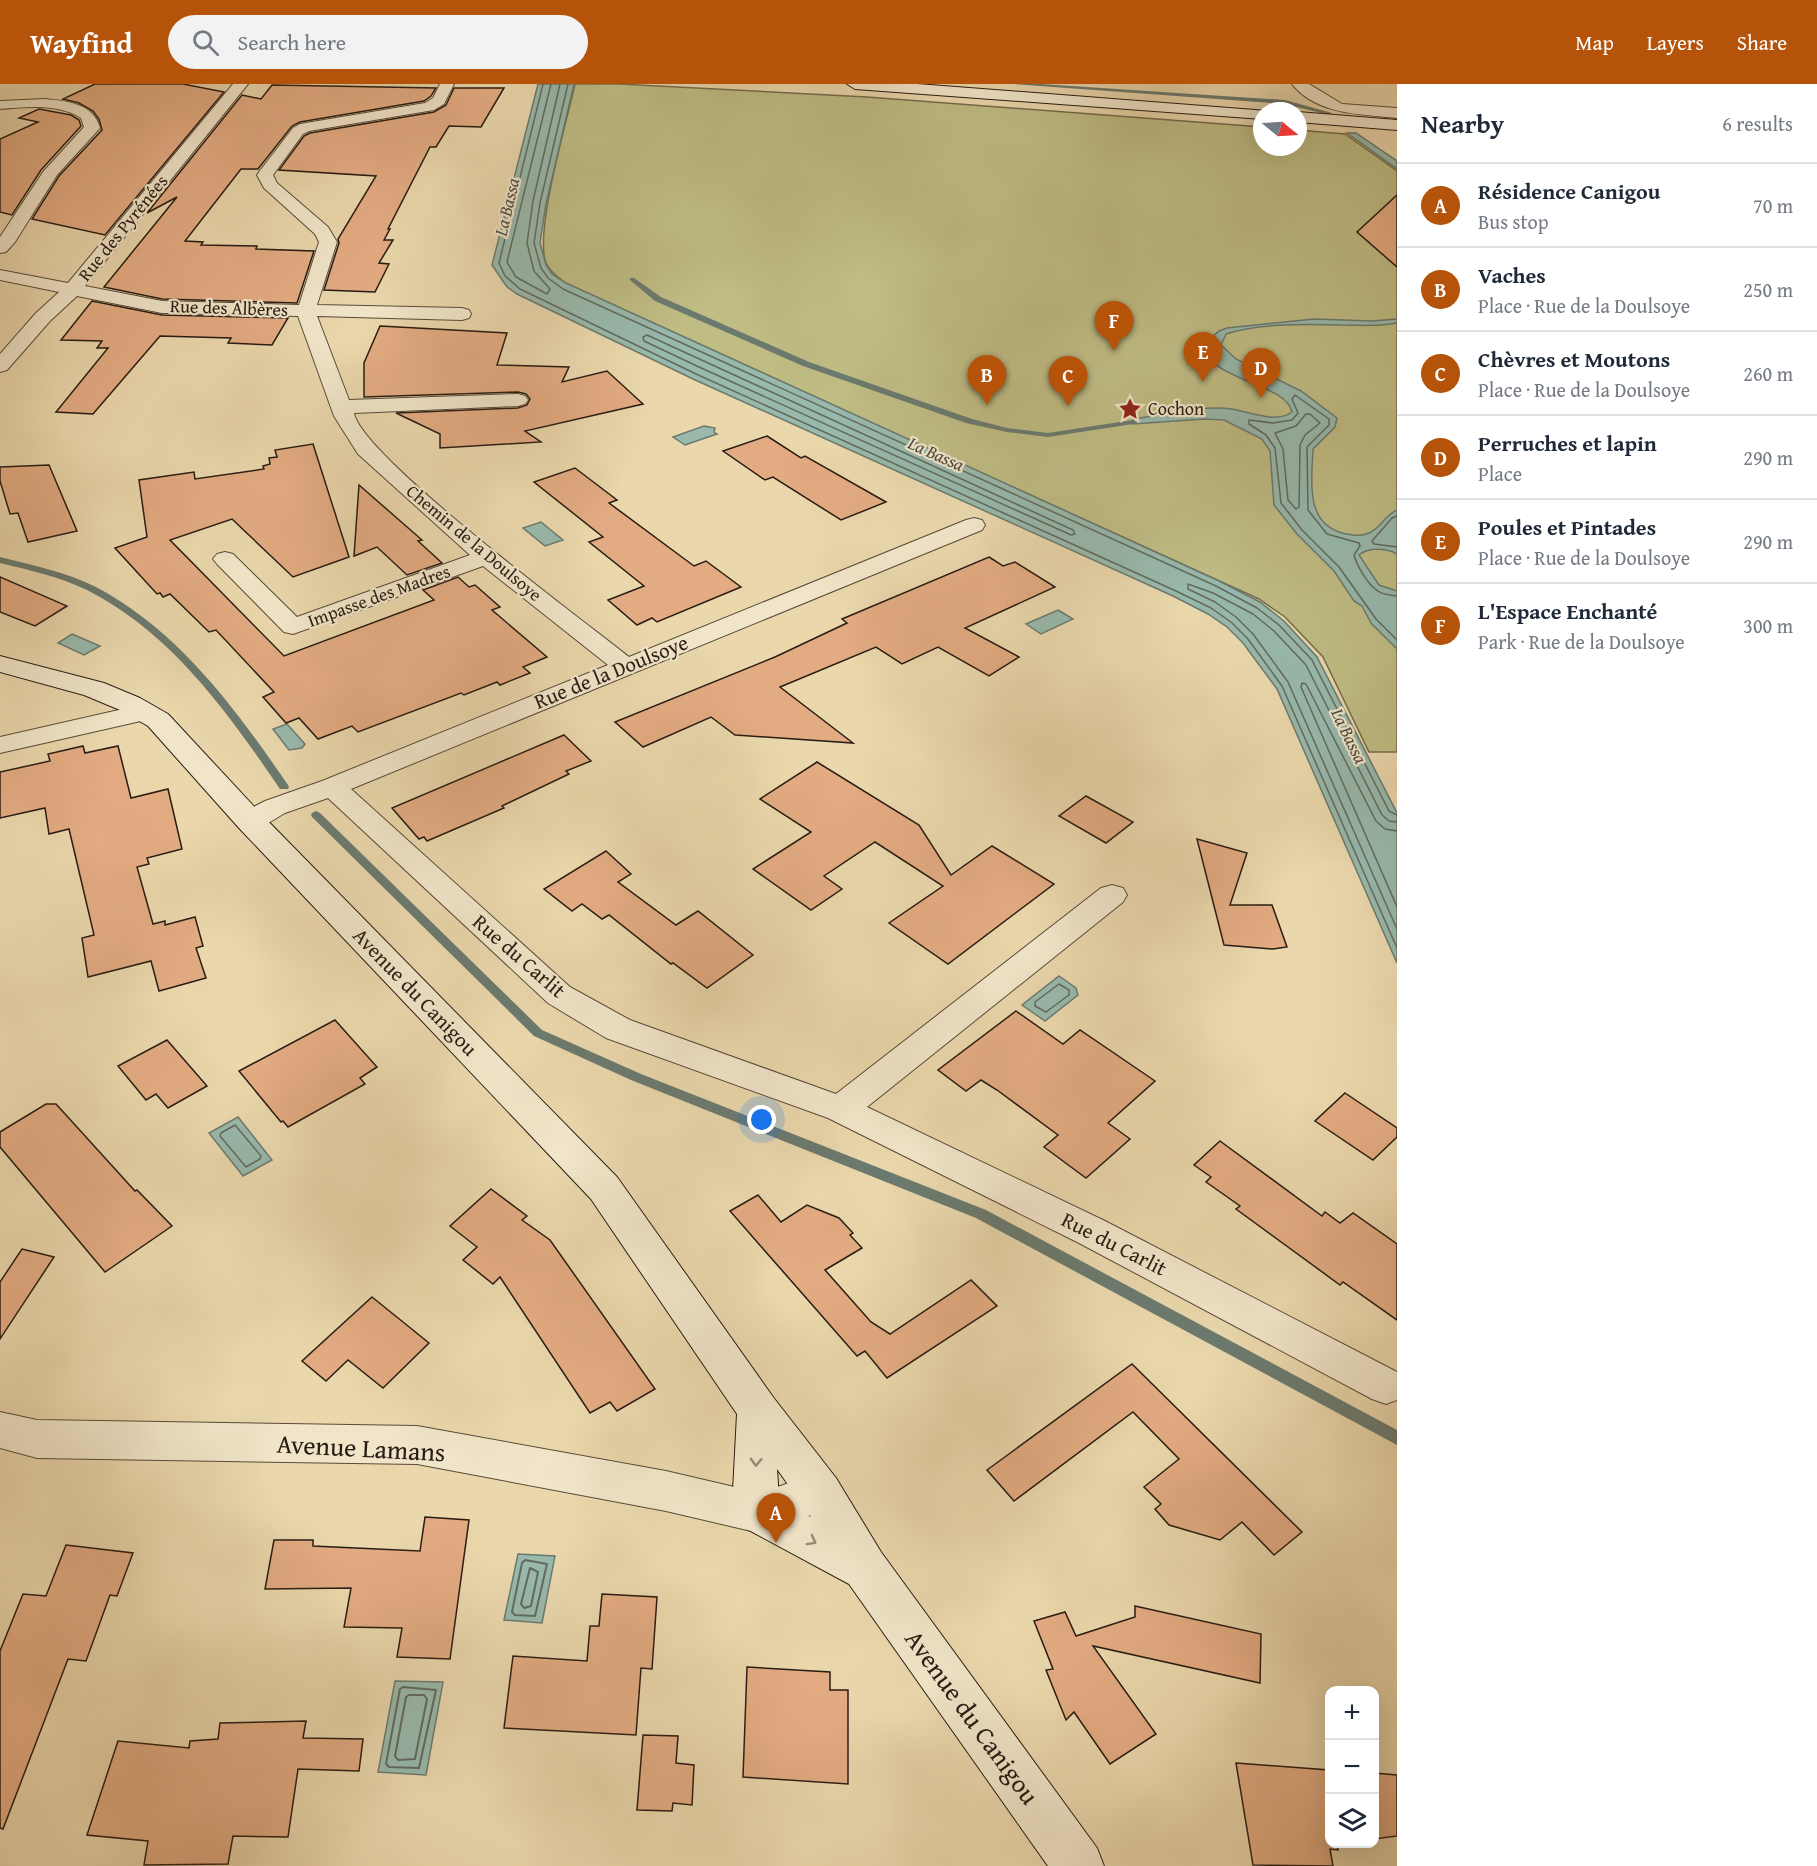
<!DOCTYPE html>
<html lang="en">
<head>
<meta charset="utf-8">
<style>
  :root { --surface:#fff; --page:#f2f2f3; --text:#1f2937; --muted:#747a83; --line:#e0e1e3; --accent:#b45309 }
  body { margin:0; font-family:"Gentium Book Plus",serif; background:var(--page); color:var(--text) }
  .controls { position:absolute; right:18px; bottom:18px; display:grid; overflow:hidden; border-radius:12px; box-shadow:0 6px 24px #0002 }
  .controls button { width:54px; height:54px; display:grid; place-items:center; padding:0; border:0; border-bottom:2px solid var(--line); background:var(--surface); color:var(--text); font:30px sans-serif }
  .compass { position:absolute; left:1253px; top:18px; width:54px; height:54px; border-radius:50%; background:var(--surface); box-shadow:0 6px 24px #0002; rotate:108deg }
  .you { position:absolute; left:762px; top:1036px; width:21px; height:21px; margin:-15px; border:4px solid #fff; border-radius:50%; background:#1a73e8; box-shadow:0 0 0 9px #1a73e833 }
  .badge { display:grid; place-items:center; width:39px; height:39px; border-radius:50%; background:var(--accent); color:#fff; font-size:20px; font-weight:700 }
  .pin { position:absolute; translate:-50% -50px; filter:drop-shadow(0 2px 3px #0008) }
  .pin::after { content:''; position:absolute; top:32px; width:21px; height:18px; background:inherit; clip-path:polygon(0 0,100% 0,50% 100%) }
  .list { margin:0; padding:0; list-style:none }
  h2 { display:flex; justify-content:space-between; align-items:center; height:78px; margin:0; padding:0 24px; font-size:26px }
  h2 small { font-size:20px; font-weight:400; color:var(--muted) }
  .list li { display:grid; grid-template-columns:39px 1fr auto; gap:18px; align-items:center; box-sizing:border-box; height:84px; padding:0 24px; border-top:2px solid var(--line) }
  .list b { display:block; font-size:22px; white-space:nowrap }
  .list p { margin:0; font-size:20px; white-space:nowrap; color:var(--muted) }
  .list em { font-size:20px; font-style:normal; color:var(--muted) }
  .icon { flex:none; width:33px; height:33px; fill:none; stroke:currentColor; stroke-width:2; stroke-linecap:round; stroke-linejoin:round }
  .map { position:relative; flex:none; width:1397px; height:1782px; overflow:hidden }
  header { display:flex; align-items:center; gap:36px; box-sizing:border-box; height:84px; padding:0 30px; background:var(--accent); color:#fff }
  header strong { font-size:28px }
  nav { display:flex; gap:33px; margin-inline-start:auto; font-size:21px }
  .search { width:420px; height:54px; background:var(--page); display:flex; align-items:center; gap:15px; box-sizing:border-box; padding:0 21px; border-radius:33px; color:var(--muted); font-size:22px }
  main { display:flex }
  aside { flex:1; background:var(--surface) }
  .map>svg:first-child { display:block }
</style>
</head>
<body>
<header>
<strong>Wayfind</strong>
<div class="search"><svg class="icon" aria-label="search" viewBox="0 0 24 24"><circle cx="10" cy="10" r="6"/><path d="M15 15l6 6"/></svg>Search here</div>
<nav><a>Map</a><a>Layers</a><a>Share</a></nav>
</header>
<main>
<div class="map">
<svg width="1397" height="1782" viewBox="0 0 1397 1782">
  <rect width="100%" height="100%" fill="#ead7ac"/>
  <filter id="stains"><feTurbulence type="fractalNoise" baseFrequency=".00333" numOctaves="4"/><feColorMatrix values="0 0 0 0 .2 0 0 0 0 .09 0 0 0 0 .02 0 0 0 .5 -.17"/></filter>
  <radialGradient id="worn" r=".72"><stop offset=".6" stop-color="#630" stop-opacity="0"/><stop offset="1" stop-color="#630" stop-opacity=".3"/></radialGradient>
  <path fill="#bfbc84" stroke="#746c4c" stroke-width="1.5" d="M575,0H619L867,13L1262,43V63H1298V46L1345,50L1397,87V668H1369L1323,573L1285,533L1259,515L565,199C558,193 550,188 546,179C534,148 567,37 575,0Z"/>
  <g fill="#98b9ac" stroke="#6b7a6f" stroke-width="1.5">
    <polygon points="538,0 574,0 546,120 540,159 546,181 552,190 566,199 1219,497 1260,518 1284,537 1317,573 1397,729 1397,879 1277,605 1243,559 1227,543 1208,530 1173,512 693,295 517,210 507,203 492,181"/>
    <polygon points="1347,49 1356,49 1397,77 1397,85"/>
    <path d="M1314,235L1372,237L1397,235V239C1379,243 1360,241 1341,241C1306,240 1259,239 1226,250L1221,261L1236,275L1301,307L1337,334L1335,343L1313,365C1312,395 1304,438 1342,449C1351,451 1360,453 1369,449C1381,444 1385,431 1397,426V470C1387,464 1368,463 1359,471L1379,501L1397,507V565L1371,539L1362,522L1354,517L1334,487L1297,450L1274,421L1270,367L1262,355L1224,336L1205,335L1133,340V335C1165,331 1200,321 1232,325C1250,328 1276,340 1292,328C1286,299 1213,298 1202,262L1219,247L1227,244Z"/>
    <polygon points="704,342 715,344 714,348 717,350 685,361 673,353"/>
    <polygon points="541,438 563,456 545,462 523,444"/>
    <polygon points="1058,526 1073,535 1041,550 1026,540"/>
    <polygon points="72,550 100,562 84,571 58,559"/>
    <polygon points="287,640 305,660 302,664 289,666 273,645"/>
    <polygon points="1059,892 1076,904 1078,911 1045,937 1022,921"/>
    <polygon points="238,1033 272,1076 243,1092 209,1049"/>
    <polygon points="518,1470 555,1472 542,1539 504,1536"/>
    <polygon points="395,1597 443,1598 426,1691 378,1688"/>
  </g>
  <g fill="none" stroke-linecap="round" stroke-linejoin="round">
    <g stroke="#606a60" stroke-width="1.5">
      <polyline points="543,0 499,179 505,192 520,205 696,290 1176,507 1211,524 1231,538 1248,555 1282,602 1397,864"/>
      <polyline points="551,0 507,178 516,193 547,210 550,205 534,187 527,159 533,117 560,0"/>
      <polyline points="568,0 540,119 534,159 541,184 548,194 563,205 1216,502 1257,524 1279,541 1312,576 1389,727 1397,731"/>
      <polygon points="647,251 1073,446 1075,450 1071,451 699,283 644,257 643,253"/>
      <polygon points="1306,330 1310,330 1320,339 1305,351 1300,361 1299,423 1296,425 1288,416 1283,365 1275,349 1296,342"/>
      <polyline points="1397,432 1392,434 1372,457 1374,460 1397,463"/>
      <path d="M1397,512C1391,511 1383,511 1378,507C1368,501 1357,482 1354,471L1360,462L1359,459L1327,450L1308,426L1307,363L1329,341V335L1295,311L1292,315L1298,329L1292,336L1273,339L1249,336V340L1266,351L1275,364L1281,419L1302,446L1339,483L1376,535L1397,556"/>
      <polyline points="1397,738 1389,737 1382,731 1306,581 1274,547 1253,530 1213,509 1188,500 1188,505 1215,518 1236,533 1253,550 1288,598 1397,845"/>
      <polyline points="1397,747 1385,745 1376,737 1306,600 1302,599 1301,603 1397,823"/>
      <polygon points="1059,900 1069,906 1069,911 1046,928 1035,922 1035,918"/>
      <polygon points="235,1041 261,1072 260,1075 246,1083 220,1052 221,1049"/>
    </g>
    <g stroke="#606a60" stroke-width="2">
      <polygon points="525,1476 547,1480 535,1532 515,1531 512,1528 522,1479"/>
      <polygon points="530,1484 538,1488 531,1522 524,1524 521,1520"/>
      <polygon points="403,1603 436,1606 419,1684 389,1683 386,1680 400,1605"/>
      <polygon points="409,1611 424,1611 427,1615 415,1675 398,1676 395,1672 406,1613"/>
    </g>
    <g fill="#6b7a6f" fill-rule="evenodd">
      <polygon points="1013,0 1041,0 1285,16 1332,29 1329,31 1285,20"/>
      <polygon points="630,194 634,194 661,213 809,278 972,335 1007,344 1048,349 1133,336 1137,338 1133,340 1048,353 1007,348 966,339 803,282 655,217 630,196"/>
      <path d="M0,473C32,481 66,488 96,503C179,547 235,624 288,701L289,703L288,705H280C228,629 172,549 87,506C60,493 29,486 0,479Z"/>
      <polygon points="316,727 320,729 542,946 641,990 986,1126 1397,1346 1397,1361 976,1134 631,996 534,952 312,733 311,731 312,729"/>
    </g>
  </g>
  <g fill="#e3ab82" stroke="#281c13" stroke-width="1.5">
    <polygon points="95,0 183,0 224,8 105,151 32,135 59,92 102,46 99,35 93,27 79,19 63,15"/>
    <polygon points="272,1 436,4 431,12 424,17 300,38 292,42 258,85 241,85 185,157 203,158 201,161 257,162 256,165 314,167 297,219 162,215 104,203 177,113 147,129 242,11 261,15"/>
    <polygon points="454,4 504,4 481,43 449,42 436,63 430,63 388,145 390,145 384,156 393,156 379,179 389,180 375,208 324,206 339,159 338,155 376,92 279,86 304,52 310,49 434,28 446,21"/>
    <polygon points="39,25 71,31 79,36 81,42 41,86 12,131 0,128 0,55 38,38 19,34"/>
    <polygon points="1397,111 1397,183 1357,148"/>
    <polygon points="92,217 162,231 288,234 272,261 228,259 231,254 160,252 93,330 56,328 108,264 97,264 102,257 61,256"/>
    <polygon points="380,242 507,249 497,281 569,283 562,298 607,287 643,320 525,347 541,358 440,364 440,350 396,329 518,324 527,321 530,315 526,310 518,308 364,313 364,279"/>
    <polygon points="767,352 801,374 805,372 886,418 841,436 773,393 765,396 723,367"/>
    <polygon points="313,360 349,473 293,493 232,435 170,456 284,572 434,516 423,506 458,493 469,503 475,501 500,523 492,526 547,573 523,583 530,589 500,601 497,598 464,611 461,609 358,648 352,642 318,655 299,634 286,639 263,613 274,608 216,546 209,548 170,510 163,513 160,509 157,510 115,464 147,453 139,396 194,388 195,395 264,385 263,382 270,380 269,374 277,373 275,366"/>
    <polygon points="49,381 77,447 28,458 18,429 10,430 0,397 0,383"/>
    <polygon points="575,384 617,416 609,419 694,482 706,477 741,503 657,538 652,534 637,541 608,516 644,502 589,458 603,453 534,398"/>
    <polygon points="359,401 422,456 418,457 442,479 407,491 377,463 354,472"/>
    <polygon points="989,473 1003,482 1015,478 1055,503 965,544 1019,573 989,592 938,563 902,580 876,563 780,603 853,659 735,651 711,633 643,663 615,638 775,573 847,539 842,535"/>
    <polygon points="0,493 67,522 35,542 0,528"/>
    <polygon points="564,651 591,677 566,687 569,690 502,722 504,724 427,757 424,753 419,755 392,724"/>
    <polygon points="83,662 85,669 118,662 131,714 168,705 182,765 147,774 149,780 137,783 153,840 165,837 165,841 195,833 203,862 196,864 206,894 159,907 151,877 88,893 82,854 94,851 69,745 49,750 45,724 0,734 0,688 50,677 48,670"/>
    <polygon points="817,678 919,741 951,791 992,762 1054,800 948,880 889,839 943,802 875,758 824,792 842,805 811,826 753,785 811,748 760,715"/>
    <polygon points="1086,712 1133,738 1106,759 1059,732"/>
    <polygon points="1197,755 1247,769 1230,821 1272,821 1287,863 1273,865 1224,861"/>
    <polygon points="606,767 631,790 618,798 676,841 698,827 753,871 707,904 673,879 671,880 609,831 602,835 582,820 572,827 544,805"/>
    <polygon points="1016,927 1063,960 1080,946 1155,997 1108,1039 1130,1055 1086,1094 1044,1063 1058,1051 997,1006 981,996 966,1007 938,986"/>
    <polygon points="335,936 377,983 360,994 365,1000 288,1043 283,1037 281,1038 239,987"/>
    <polygon points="167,956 207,1002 168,1024 156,1010 146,1016 118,982"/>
    <polygon points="1345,1009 1397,1044 1397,1053 1373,1076 1315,1037"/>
    <polygon points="46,1020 56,1020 135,1107 137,1106 172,1142 105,1188 0,1063 0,1048"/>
    <polygon points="1220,1057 1322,1132 1325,1128 1340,1139 1353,1129 1397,1160 1397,1236 1343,1198 1340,1201 1236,1125 1240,1122 1206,1098 1211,1093 1194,1081"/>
    <polygon points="491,1105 527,1132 522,1136 550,1156 655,1305 617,1327 610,1318 590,1329 500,1193 493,1200 463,1176 477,1163 450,1142"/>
    <polygon points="758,1111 781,1138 807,1121 839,1134 853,1149 850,1151 862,1164 825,1186 871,1238 890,1250 971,1196 997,1222 887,1294 865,1267 857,1272 730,1127"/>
    <polygon points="22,1165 54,1173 0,1255 0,1198"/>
    <polygon points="372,1213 429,1259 383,1304 348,1276 326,1297 302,1277"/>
    <polygon points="1132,1280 1302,1448 1274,1471 1242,1438 1220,1456 1169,1441 1155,1425 1161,1420 1144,1403 1179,1375 1133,1328 1014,1417 987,1386"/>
    <polygon points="425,1433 469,1436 450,1575 397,1573 402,1544 344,1543 351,1504 265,1505 274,1456 313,1456 313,1462 420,1467"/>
    <polygon points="66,1461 133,1469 117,1512 110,1511 86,1577 68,1575 3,1745 0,1744 0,1567 23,1510 46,1512"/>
    <polygon points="602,1510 657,1513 652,1585 641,1584 636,1651 504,1644 513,1572 587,1577 590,1542 599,1542"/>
    <polygon points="1135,1522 1261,1550 1260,1599 1093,1562 1156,1650 1110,1680 1074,1628 1066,1636 1046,1586 1053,1585 1034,1537 1065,1528 1076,1552 1135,1533"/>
    <polygon points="747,1583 830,1588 830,1606 848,1606 848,1700 743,1693"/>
    <polygon points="306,1637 303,1654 363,1655 359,1687 298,1685 288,1753 233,1752 228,1780 144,1781 148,1757 87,1751 118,1657 189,1664 190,1657 218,1655 220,1639"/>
    <polygon points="643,1651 678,1652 676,1679 694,1681 692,1721 673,1719 672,1727 637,1726"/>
    <polygon points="1236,1679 1329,1686 1329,1760 1337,1760 1338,1766 1330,1765 1333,1782 1253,1781"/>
    <polygon points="1374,1689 1397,1691 1397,1752 1374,1755"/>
  </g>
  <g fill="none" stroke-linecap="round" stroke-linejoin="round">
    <g stroke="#584b39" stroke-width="2">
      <g id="street">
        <path d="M233,0H248L85,202L162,217L299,221L319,158L315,150L264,104L257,91L259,88L293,44L300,40L425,19L433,14L440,0H454L444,20L434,26L309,47L303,50L273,91L277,99L328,143L337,158L317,221L462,224L469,226L471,230L469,234L462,236L317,232L349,316L518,310L525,312L528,316L525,320L518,322L354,329C361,372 584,537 629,573L966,436L974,434L982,436L985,441L982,446L351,705L570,903L630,936L836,1010L1101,804L1112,801L1123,804L1127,811L1123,818L867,1023L1105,1137L1397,1288V1316L1386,1320L1372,1315L1079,1159L828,1034L606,954L548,919L328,714L285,729L260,744L250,746L240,744L236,737L240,730L265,717L322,697L608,581L483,482L293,550L284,548L217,480L213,475L217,470L225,468L233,470L297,533L470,471L358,370L334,332L298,232L162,229L77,212L50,237L7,286L0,288V270L36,229L59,208L0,196V186L68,199Z"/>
        <path d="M1292,0H1309L1342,20L1397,24V34C1360,30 1317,31 1292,0Z"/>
        <path d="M45,15C66,17 94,19 100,44L57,91L15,158L6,168L0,169V153L43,88L84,43L81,34C57,19 27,23 0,25V17Z"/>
        <polygon points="145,620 154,622 158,628 154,634 0,669 0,653"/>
        <polygon points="0,1328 37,1336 417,1342 666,1387 760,1409 821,1388 836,1394 842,1408 836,1422 760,1449 666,1427 417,1380 37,1374 0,1364"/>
      </g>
    </g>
    <g stroke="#281c13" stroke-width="2">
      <g id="secondary">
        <polygon points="847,0 917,0 1268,27 1262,27 1262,35 855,5"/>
        <polygon points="1298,28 1397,36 1397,46 1298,38"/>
        <path d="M0,572L104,599L140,614L168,630L261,730L617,1093L773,1313L836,1394L881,1468L1097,1764L1104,1782H1048L849,1500L745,1444L738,1429L733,1407L737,1330L591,1115L239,744L148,642L120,626L84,611L0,588ZM777,1385L811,1433L779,1416Z"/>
      </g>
    </g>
    <use href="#street" fill="#f1e5c9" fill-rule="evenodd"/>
    <use href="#secondary" fill="#f1e5c9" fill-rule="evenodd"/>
  </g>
  <defs><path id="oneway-chevron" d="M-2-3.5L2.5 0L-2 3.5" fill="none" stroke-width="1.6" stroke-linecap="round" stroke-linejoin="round" transform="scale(1.5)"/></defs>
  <g stroke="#978b77">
    <use href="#oneway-chevron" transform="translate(756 1378) rotate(92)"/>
    <use href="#oneway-chevron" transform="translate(812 1457) rotate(29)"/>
  </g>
  <defs>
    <g id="sight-bare" transform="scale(1.8)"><path d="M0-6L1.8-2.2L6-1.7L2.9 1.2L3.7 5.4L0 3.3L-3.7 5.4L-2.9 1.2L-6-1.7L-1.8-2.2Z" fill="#8f2418" stroke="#f1e5c9" stroke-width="2.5" paint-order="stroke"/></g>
  </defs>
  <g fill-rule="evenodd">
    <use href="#sight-bare" x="1130" y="325"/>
  </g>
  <g text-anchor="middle" stroke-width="4.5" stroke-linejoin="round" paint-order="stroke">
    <g font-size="18" font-style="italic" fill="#4a4b41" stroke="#f1e5c9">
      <text transform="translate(507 123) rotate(-77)" y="6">La Bassa</text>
      <text transform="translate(936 370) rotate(24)" y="6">La Bassa</text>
      <text transform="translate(1349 652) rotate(64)" y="6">La Bassa</text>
    </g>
    <g font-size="18" fill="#281c13" stroke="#f1e5c9">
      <text transform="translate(123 144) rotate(-51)" y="6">Rue des Pyrénées</text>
      <text transform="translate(229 224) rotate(2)" y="6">Rue des Albères</text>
      <text transform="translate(474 459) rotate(40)" y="6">Chemin de la Doulsoye</text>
      <text transform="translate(379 512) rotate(-20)" y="6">Impasse des Madres</text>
    </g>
    <g font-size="18" fill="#281c13" stroke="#f1e5c9" text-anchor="start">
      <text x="1148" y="331">Cochon</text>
    </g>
    <g font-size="21" fill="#281c13" stroke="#f1e5c9">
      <text transform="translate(611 588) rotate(-22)" y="7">Rue de la Doulsoye</text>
      <text transform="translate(519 872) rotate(41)" y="7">Rue du Carlit</text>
      <text transform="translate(415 908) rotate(46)" y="7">Avenue du Canigou</text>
      <text transform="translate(1114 1160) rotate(27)" y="7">Rue du Carlit</text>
    </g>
    <g font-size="26" fill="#281c13" stroke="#f1e5c9">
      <text transform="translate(361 1364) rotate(3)" y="9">Avenue Lamans</text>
      <text transform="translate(972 1633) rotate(54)" y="9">Avenue du Canigou</text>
    </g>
  </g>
  <rect width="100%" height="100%" filter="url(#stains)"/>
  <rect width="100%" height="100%" fill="url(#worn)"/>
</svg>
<div class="controls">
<button>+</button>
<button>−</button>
<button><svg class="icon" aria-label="layers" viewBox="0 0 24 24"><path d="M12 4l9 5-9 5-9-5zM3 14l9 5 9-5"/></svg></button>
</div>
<svg class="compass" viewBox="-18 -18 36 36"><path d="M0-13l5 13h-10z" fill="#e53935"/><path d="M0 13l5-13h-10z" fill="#747a83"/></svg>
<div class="you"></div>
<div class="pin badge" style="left:776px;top:1459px">A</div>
<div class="pin badge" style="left:987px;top:321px">B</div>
<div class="pin badge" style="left:1068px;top:322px">C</div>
<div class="pin badge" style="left:1261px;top:314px">D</div>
<div class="pin badge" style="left:1203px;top:298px">E</div>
<div class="pin badge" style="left:1114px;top:267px">F</div>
</div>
<aside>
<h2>Nearby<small>6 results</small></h2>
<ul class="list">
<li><span class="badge">A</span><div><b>Résidence Canigou</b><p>Bus stop</p></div><em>70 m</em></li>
<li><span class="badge">B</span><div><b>Vaches</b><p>Place · Rue de la Doulsoye</p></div><em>250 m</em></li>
<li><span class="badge">C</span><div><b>Chèvres et Moutons</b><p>Place · Rue de la Doulsoye</p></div><em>260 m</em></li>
<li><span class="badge">D</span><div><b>Perruches et lapin</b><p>Place</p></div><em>290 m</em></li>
<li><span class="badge">E</span><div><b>Poules et Pintades</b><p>Place · Rue de la Doulsoye</p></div><em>290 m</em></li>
<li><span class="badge">F</span><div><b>L'Espace Enchanté</b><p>Park · Rue de la Doulsoye</p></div><em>300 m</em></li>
</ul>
</aside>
</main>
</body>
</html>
